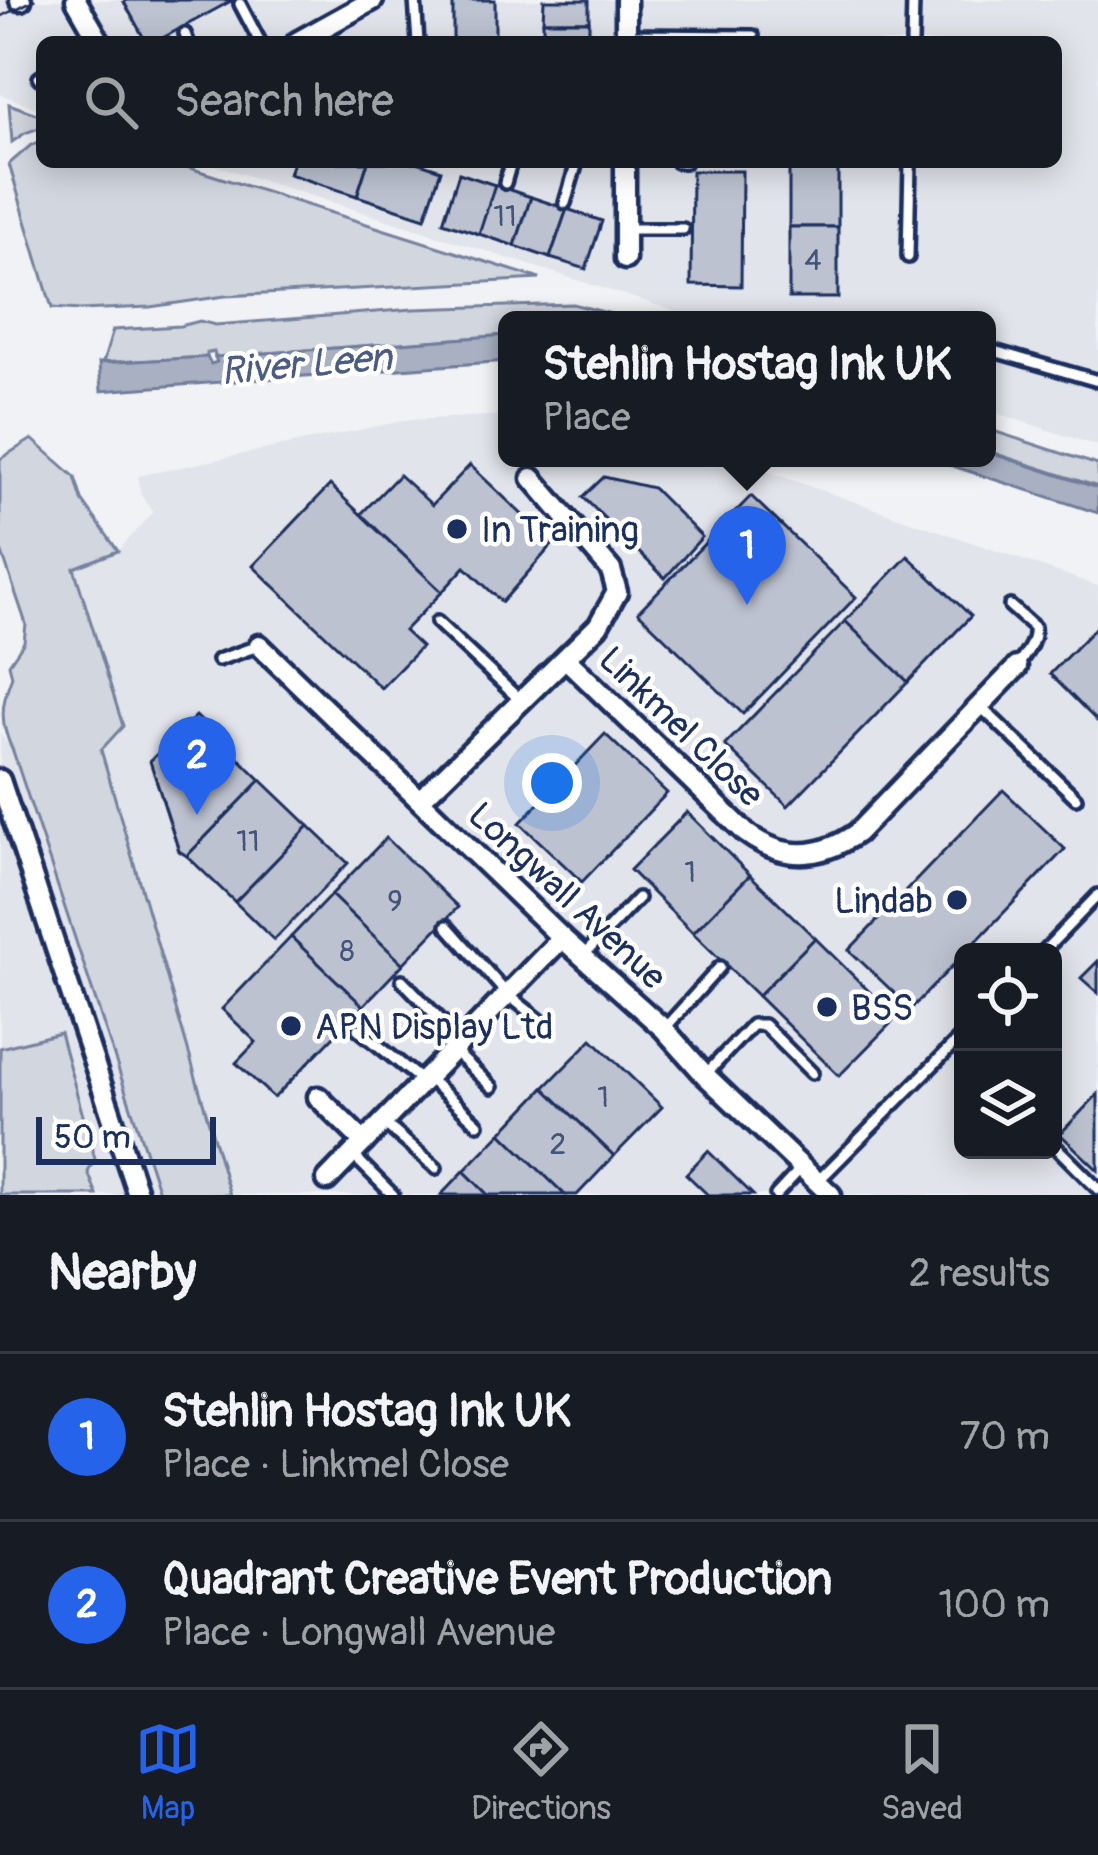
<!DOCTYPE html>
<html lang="en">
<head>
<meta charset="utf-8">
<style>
  :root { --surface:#171b24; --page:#242831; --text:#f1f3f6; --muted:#9ea1a6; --line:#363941; --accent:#2563eb }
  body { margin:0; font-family:Pangolin,sans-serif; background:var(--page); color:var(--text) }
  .controls { position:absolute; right:36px; bottom:36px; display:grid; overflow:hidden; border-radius:18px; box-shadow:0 6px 30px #0003 }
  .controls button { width:108px; height:108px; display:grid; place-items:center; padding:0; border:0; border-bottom:3px solid var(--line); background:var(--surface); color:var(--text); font:60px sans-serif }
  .scale { position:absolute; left:36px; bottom:30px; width:180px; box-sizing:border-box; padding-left:12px; border:6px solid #1b2f5e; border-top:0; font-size:33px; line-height:42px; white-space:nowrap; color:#1b2f5e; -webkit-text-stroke:9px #fff; paint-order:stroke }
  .you { position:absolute; left:552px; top:783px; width:42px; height:42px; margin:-30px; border:9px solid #fff; border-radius:50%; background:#1a73e8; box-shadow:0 0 0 18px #1a73e833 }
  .badge { display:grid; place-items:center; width:78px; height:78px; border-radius:50%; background:var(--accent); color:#fff; font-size:39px; font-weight:700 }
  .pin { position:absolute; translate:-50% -99px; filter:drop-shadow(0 3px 6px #0008) }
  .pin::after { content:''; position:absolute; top:63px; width:42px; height:36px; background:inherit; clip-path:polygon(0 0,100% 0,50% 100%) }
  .popup { position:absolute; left:498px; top:311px; width:498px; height:156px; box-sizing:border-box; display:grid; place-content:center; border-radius:18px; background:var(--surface); filter:drop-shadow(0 3px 9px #0005); font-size:39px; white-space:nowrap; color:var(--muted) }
  .popup b { font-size:45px; color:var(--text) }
  .popup::after { content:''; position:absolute; left:50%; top:100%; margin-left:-24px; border:24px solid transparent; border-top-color:var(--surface) }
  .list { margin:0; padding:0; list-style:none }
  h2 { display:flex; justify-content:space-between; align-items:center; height:156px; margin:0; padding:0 48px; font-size:51px }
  h2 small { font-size:39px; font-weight:400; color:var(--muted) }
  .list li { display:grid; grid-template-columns:78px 1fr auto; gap:36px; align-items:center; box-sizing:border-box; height:168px; padding:0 48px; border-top:3px solid var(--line) }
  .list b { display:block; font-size:45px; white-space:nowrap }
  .list p { margin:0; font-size:39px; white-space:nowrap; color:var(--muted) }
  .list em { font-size:39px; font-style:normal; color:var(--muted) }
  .icon { flex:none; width:66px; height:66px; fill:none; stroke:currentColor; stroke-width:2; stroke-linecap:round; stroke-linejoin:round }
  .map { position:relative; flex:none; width:1098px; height:1195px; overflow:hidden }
  .search { position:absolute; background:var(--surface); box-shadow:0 6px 30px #0003; left:36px; right:36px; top:36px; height:132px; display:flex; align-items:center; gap:30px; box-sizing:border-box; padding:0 42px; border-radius:18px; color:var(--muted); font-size:45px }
  .sheet { height:492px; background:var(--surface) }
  nav { display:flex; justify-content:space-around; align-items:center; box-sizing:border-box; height:168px; border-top:3px solid var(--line); background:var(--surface); font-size:33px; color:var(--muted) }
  nav a { display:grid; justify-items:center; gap:6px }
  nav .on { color:var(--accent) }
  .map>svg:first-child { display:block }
</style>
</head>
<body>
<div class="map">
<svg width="1098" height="1195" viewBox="0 0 1098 1195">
  <rect width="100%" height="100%" fill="#f1f2f5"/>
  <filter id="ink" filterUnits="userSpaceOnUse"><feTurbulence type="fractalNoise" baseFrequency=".00833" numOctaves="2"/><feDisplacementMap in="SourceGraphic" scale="24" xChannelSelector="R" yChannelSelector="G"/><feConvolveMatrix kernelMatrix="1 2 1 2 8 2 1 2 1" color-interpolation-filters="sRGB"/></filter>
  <g filter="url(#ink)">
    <g fill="#e1e4ea" fill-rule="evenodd">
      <polygon points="0,0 1098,0 1098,446 987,410 987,320 703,320 205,162 1056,162 1056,42 42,42 42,110 0,94"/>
      <path d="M507,415V458H728L1098,586V1195H230L101,750L123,726L74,568L118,551L153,512L141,495L138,476L407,420ZM963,952H1053V1150H963Z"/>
      <polygon points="0,733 13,751 160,1195 0,1195"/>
    </g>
    <g fill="#d2d6df" stroke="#76829e" stroke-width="3">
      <polygon points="9,104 42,116 42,127 25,133 12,142"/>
      <polygon points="42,142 42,162 171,162 540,279 225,296 150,307 80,310 52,308 9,164 31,145"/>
      <polygon points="573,304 634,320 507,320 507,335 215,357 214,352 207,353 207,357 103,363 113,330 180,326 200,321 215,325 413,309"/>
      <polygon points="987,429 1098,465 1098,487 987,451"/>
      <path d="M32,439L75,477L82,500L118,551L74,568L123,726L101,750L230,1195H160L13,751C0,724 0,706 12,676L9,664L24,642L26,624L0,547V459Z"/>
      <polygon points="60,1033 95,1159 88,1172 97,1195 0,1195 0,1048"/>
    </g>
    <g fill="#a8b0c2" stroke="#707c9a" stroke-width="3">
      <polygon points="507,335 507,361 101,391 99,363 207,357 211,364 217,362 215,357"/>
      <polygon points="987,452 1098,488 1098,513 928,458 987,458"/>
    </g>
    <g fill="#bcc2d0" stroke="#1b2f5e" stroke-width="3">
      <polygon points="128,0 233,0 155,42 146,42 124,2"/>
      <rect x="453" y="0" width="42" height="42"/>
      <polygon points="544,0 589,0 589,21 543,21"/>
      <rect x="543" y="21" width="46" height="21"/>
      <polygon points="293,162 368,162 357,196 289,174"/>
      <polygon points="368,162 417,162 441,170 425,218 357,196"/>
      <rect x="789" y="162" width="49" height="65"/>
      <polygon points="692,171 742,171 741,286 691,285"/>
      <polygon points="459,173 495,185 479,234 443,222"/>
      <polygon points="495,185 531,197 515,246 479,234"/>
      <polygon points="531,197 567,209 550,258 515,246"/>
      <polygon points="567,209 602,221 586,269 550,258"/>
      <rect x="789" y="227" width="49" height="71"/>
      <polygon points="470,465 553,544 502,602 465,567 442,592 361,514 399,475 432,505"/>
      <polygon points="604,477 653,488 702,537 665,578 583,497"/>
      <polygon points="330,485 442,592 404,631 421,647 381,688 253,566"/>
      <polygon points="751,496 856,597 743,714 638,612"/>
      <polygon points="908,556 971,616 908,682 845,621"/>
      <polygon points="845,621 908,682 788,806 725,745"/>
      <polygon points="1098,625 1098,722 1050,674"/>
      <polygon points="196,716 261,780 187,856 179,851 150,761"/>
      <polygon points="605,734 667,793 582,882 520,823"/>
      <polygon points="261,780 309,826 235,902 187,856"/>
      <polygon points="1003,790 1065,849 966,952 963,952 963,955 911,1009 849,950"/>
      <polygon points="687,812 750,875 693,933 630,870"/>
      <polygon points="309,826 348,863 274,940 235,902"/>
      <polygon points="386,838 458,907 403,964 331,895"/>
      <polygon points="750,875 815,938 758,996 693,933"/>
      <polygon points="331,895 403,964 363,1006 291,937"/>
      <polygon points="291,937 363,1006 274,1098 236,1063 256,1042 222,1009"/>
      <polygon points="815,938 896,1018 839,1076 758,996"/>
      <polygon points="1098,961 1098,993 1081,978"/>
      <polygon points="592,1039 662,1107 614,1156 544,1088"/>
      <polygon points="544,1088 614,1156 577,1195 565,1195 501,1133"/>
      <polygon points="1098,1094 1098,1170 1060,1134"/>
      <polygon points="501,1133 565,1195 488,1195 464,1171"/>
      <polygon points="708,1151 753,1195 708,1195 686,1174"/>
      <polygon points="464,1171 488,1195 441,1195"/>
    </g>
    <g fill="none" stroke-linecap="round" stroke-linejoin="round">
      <g stroke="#1b2f5e" stroke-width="18">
        <g id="lane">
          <polyline points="415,0 418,42"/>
          <polyline points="240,4 260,42"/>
          <polyline points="185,34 188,42"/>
          <polyline points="626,35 753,36"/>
          <polyline points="912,42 913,0"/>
          <polyline points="39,78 42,76"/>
          <polyline points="677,162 685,162"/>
          <polyline points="505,183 511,162"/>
          <polyline points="565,203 577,162"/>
          <polyline points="625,229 683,229"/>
          <polyline points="908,257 910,162"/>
          <polyline points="987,349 1098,381"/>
          <path d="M1010,606L1034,627C1036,643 1025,654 1017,667"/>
          <polyline points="437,622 522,702"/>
          <polyline points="218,660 258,646"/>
          <polyline points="980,706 1076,798"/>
          <polyline points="447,926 507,994 541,1021"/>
          <polyline points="1043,952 1098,895"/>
          <polyline points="582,957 638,898"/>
          <polyline points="402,980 461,1041"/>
          <polyline points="358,1029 422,1081"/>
          <polyline points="664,1029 720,967"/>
          <polyline points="453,1050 492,1087"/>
          <polyline points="705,1075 752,1025 764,1025 812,1073"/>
          <polyline points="427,1077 478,1124"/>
          <polyline points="383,1122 436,1168"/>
          <polyline points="1053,1144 1098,1189"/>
          <polyline points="352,1154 393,1195"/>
          <polyline points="817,1182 963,1035"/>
          <polyline points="776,1195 802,1167"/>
        </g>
      </g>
      <g stroke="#1b2f5e" stroke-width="27">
        <g id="street">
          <polyline points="20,0 21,0"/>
          <polyline points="76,0 100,42"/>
          <polyline points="297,42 373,0"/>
          <polyline points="626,42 626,0"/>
          <polyline points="625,259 625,162"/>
          <polyline points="259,645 562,938 664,1029 705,1075 831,1195"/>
          <path d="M566,659L746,833C784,861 820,859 857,833L1017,667"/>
          <polyline points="0,780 138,1195"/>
          <polyline points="420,800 598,626 617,592 611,570 532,478"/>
          <polyline points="318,1097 364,1142"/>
          <polyline points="327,1180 562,938"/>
        </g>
      </g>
      <use href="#lane" stroke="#fff" stroke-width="9"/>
      <use href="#street" stroke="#fff" stroke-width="18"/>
      <polyline stroke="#1b2f5e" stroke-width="3" points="0,17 34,0"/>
    </g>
  </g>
  <g fill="#1b2f5e" stroke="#fff" stroke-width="4.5">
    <circle cx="457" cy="529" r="12"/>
    <circle cx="957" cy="900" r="12"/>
    <circle cx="827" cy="1007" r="12"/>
    <circle cx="291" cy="1026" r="12"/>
  </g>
  <g text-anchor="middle" stroke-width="9" stroke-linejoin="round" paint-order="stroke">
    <g font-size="30" fill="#43547a">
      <text x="505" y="226">11</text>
      <text x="813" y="270">4</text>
      <text x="248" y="851">11</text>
      <text x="690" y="882">1</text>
      <text x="395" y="911">9</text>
      <text x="347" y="961">8</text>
      <text x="603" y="1107">1</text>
      <text x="558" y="1154">2</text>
    </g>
    <g font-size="36" fill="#1b2f5e" stroke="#fff" text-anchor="start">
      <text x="481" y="542">In Training</text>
      <text x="933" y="913" text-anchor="end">Lindab</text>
      <text x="851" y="1020">BSS</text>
      <text x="315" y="1039">APN Display Ltd</text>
    </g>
    <g font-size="36" fill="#1b2f5e" stroke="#fff">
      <text transform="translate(682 726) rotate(44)" y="13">Linkmel Close</text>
      <text transform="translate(568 895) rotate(43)" y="13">Longwall Avenue</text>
    </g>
    <g font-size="39" font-style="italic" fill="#4c5c81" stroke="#fff">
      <text transform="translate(306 363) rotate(-5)" y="14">River Leen</text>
    </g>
  </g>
</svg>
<div class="controls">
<button><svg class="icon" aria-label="locate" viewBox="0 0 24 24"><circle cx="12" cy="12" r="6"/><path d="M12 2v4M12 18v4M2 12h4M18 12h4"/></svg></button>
<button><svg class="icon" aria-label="layers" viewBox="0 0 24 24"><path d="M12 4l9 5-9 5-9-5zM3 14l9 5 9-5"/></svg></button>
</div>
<div class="scale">50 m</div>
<div class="you"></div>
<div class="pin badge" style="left:747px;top:605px">1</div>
<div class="popup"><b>Stehlin Hostag Ink UK</b>Place</div>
<div class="pin badge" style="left:197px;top:815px">2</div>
<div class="search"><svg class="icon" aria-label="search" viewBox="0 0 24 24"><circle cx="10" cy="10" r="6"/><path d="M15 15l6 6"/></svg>Search here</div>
</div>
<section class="sheet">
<h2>Nearby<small>2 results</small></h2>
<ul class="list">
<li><span class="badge">1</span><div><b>Stehlin Hostag Ink UK</b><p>Place · Linkmel Close</p></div><em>70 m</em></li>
<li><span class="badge">2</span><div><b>Quadrant Creative Event Production</b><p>Place · Longwall Avenue</p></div><em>100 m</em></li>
</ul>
</section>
<nav>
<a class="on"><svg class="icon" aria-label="map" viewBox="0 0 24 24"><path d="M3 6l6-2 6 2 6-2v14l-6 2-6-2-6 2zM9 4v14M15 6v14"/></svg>Map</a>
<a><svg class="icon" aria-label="directions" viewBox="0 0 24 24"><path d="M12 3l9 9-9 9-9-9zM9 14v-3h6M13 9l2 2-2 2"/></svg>Directions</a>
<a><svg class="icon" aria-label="saved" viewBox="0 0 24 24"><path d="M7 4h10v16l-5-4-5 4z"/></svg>Saved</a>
</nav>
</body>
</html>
